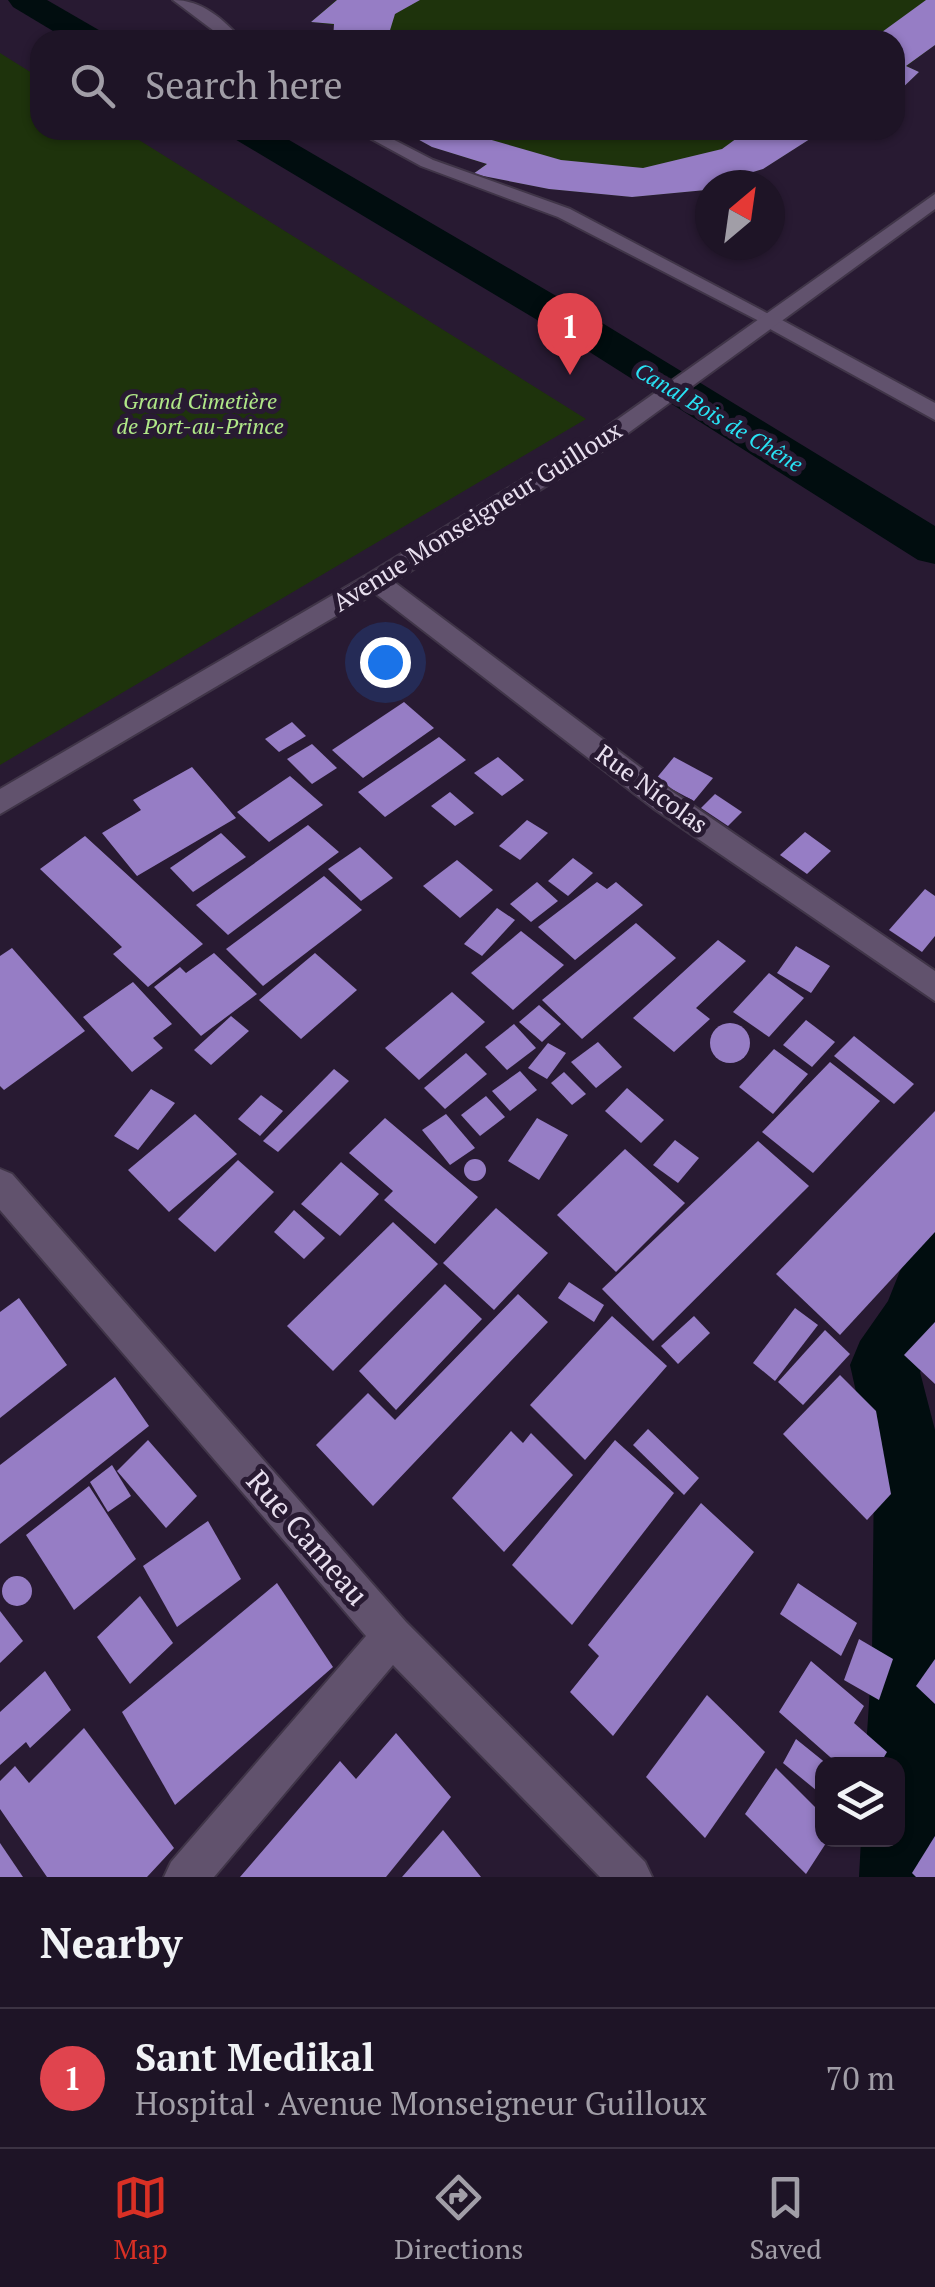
<!DOCTYPE html>
<html lang="en">
<head>
<meta charset="utf-8">
<style>
  :root { --surface:#1e1426; --page:#261d2e; --text:#f1f3f6; --muted:#a19ea7; --line:#3c3343; --accent:#d93025 }
  body { margin:0; font-family:"PT Serif",serif; background:var(--page); color:var(--text) }
  .controls { position:absolute; right:30px; bottom:30px; display:grid; overflow:hidden; border-radius:20px; box-shadow:0 2px 8px #0004 }
  .controls button { width:90px; height:90px; display:grid; place-items:center; padding:0; border:0; border-bottom:2px solid var(--line); background:var(--surface); color:var(--text); font:50px sans-serif }
  .compass { position:absolute; left:695px; top:170px; width:90px; height:90px; border-radius:50%; background:var(--surface); box-shadow:0 2px 8px #0004; rotate:29deg }
  .you { position:absolute; left:385px; top:662px; width:35px; height:35px; margin:-25px; border:8px solid #fff; border-radius:50%; background:#1a73e8; box-shadow:0 0 0 15px #1a73e833 }
  .badge { display:grid; place-items:center; width:65px; height:65px; border-radius:50%; background:var(--accent); color:#fff; font-size:32px; font-weight:700 }
  .pin { position:absolute; translate:-50% -82px; filter:drop-shadow(0 2px 5px #0008) }
  .pin::after { content:''; position:absolute; top:52px; width:35px; height:30px; background:inherit; clip-path:polygon(0 0,100% 0,50% 100%) }
  .list { margin:0; padding:0; list-style:none }
  h2 { display:flex; justify-content:space-between; align-items:center; height:130px; margin:0; padding:0 40px; font-size:42px }
  h2 small { font-size:32px; font-weight:400; color:var(--muted) }
  .list li { display:grid; grid-template-columns:65px 1fr auto; gap:30px; align-items:center; box-sizing:border-box; height:140px; padding:0 40px; border-top:2px solid var(--line) }
  .list b { display:block; font-size:38px; white-space:nowrap }
  .list p { margin:0; font-size:32px; white-space:nowrap; color:var(--muted) }
  .list em { font-size:32px; font-style:normal; color:var(--muted) }
  .icon { flex:none; width:55px; height:55px; fill:none; stroke:currentColor; stroke-width:2; stroke-linecap:round; stroke-linejoin:round }
  .map { position:relative; flex:none; width:935px; height:1877px; overflow:hidden }
  .search { position:absolute; background:var(--surface); box-shadow:0 2px 8px #0004; left:30px; right:30px; top:30px; height:110px; display:flex; align-items:center; gap:25px; box-sizing:border-box; padding:0 35px; border-radius:30px; color:var(--muted); font-size:38px }
  .sheet { height:270px; background:var(--surface) }
  nav { display:flex; justify-content:space-around; align-items:center; box-sizing:border-box; height:140px; border-top:2px solid var(--line); background:var(--surface); font-size:28px; color:var(--muted) }
  nav a { display:grid; justify-items:center; gap:5px }
  nav .on { color:var(--accent) }
  .map>svg:first-child { display:block }
</style>
</head>
<body>
<div class="map">
<svg width="935" height="1877" viewBox="0 0 935 1877">
  <rect width="100%" height="100%" fill="#281a32"/>
  <g fill="#1e330c">
    <polygon points="336,0 935,0 935,45 907,66 919,72 895,95 895,40 333,40 334,25 311,22"/>
    <polygon points="0,53 40,78 40,130 123,130 586,419 0,765"/>
    <polygon points="401,130 824,130 763,169 710,185 706,190 632,197 549,189 473,174 486,164 432,147"/>
  </g>
  <g fill="none" stroke-linecap="round" stroke-linejoin="round">
    <g fill="#010d0f" fill-rule="evenodd">
      <polygon points="8,0 47,0 104,33 109,40 68,40 13,7"/>
      <polygon points="228,130 272,130 599,321 935,526 935,564 918,560 569,339 233,138"/>
      <polygon points="935,1232 935,1350 920,1372 935,1430 935,1877 859,1877 861,1840 898,1840 898,1764 865,1764 872,1657 874,1472 850,1365 860,1341 888,1301 912,1241"/>
    </g>
  </g>
  <g fill="#967dc5">
    <polygon points="337,0 420,0 395,14 387,40 333,40 334,24 311,22"/>
    <polygon points="926,0 935,0 935,45 906,66 919,72 895,95 895,40 871,40"/>
    <polygon points="401,130 457,130 561,160 643,168 722,149 748,130 824,130 763,169 710,185 706,190 632,197 549,189 473,174 487,164 432,147"/>
    <polygon points="404,702 434,728 363,778 332,750"/>
    <polygon points="292,722 306,736 279,752 265,739"/>
    <polygon points="439,737 466,760 385,817 358,792"/>
    <polygon points="312,744 337,768 312,784 287,759"/>
    <polygon points="498,757 524,780 502,796 474,773"/>
    <polygon points="674,757 713,778 694,801 655,780"/>
    <polygon points="192,767 236,818 137,876 102,833 141,810 133,800"/>
    <polygon points="290,776 323,805 269,842 237,812"/>
    <polygon points="450,792 474,813 455,826 431,806"/>
    <polygon points="715,794 742,812 728,826 701,808"/>
    <polygon points="527,820 548,833 520,860 499,846"/>
    <polygon points="308,825 339,852 228,935 196,905"/>
    <polygon points="805,832 831,851 807,874 780,855"/>
    <polygon points="221,833 246,857 193,892 170,868"/>
    <polygon points="85,836 203,944 148,987 113,954 122,947 40,869"/>
    <polygon points="360,847 393,878 361,901 328,869"/>
    <polygon points="573,858 593,873 568,896 548,881"/>
    <polygon points="457,860 493,890 460,918 423,886"/>
    <polygon points="324,876 362,910 263,986 226,949"/>
    <polygon points="537,882 558,901 531,922 510,904"/>
    <polygon points="597,882 607,889 616,882 643,905 575,960 538,927"/>
    <polygon points="925,889 935,896 935,936 922,952 889,930"/>
    <polygon points="497,908 515,920 482,956 464,944"/>
    <polygon points="636,923 676,958 582,1039 542,1000"/>
    <polygon points="521,931 564,965 513,1010 471,973"/>
    <polygon points="718,940 746,961 696,1008 710,1019 674,1052 633,1018"/>
    <polygon points="796,946 830,966 811,993 777,973"/>
    <polygon points="12,948 85,1031 4,1090 0,1086 0,956"/>
    <polygon points="214,953 257,994 201,1036 154,987 180,967 186,973"/>
    <polygon points="315,953 357,990 301,1039 259,1000"/>
    <polygon points="769,973 804,998 769,1037 733,1012"/>
    <polygon points="133,982 172,1024 153,1038 163,1048 132,1072 83,1017"/>
    <polygon points="452,992 485,1022 419,1080 385,1048"/>
    <polygon points="539,1005 561,1024 542,1042 519,1022"/>
    <polygon points="231,1016 249,1031 211,1065 194,1050"/>
    <polygon points="806,1020 835,1042 812,1067 783,1045"/>
    <circle cx="730" cy="1043" r="20"/>
    <polygon points="514,1024 536,1048 507,1070 485,1047"/>
    <polygon points="854,1036 914,1084 894,1104 834,1056"/>
    <polygon points="598,1042 622,1067 596,1088 571,1062"/>
    <polygon points="548,1043 566,1053 547,1079 528,1068"/>
    <polygon points="774,1049 808,1074 773,1114 739,1087"/>
    <polygon points="466,1053 487,1074 445,1109 424,1088"/>
    <polygon points="830,1062 880,1101 813,1173 762,1132"/>
    <polygon points="334,1069 349,1081 278,1152 263,1141"/>
    <polygon points="520,1071 537,1090 510,1111 492,1091"/>
    <polygon points="564,1072 586,1094 572,1105 551,1083"/>
    <polygon points="627,1088 664,1120 641,1143 605,1111"/>
    <polygon points="151,1089 175,1103 138,1150 114,1136"/>
    <polygon points="261,1095 283,1111 260,1136 238,1119"/>
    <polygon points="486,1096 505,1117 480,1136 461,1115"/>
    <polygon points="935,1111 935,1232 840,1335 776,1274"/>
    <polygon points="195,1114 237,1154 169,1212 128,1170"/>
    <polygon points="446,1114 475,1148 450,1165 422,1130"/>
    <polygon points="385,1118 478,1197 435,1244 384,1200 393,1191 349,1153"/>
    <polygon points="537,1118 568,1135 539,1180 508,1161"/>
    <polygon points="675,1140 699,1158 678,1183 653,1165"/>
    <polygon points="758,1141 809,1186 653,1341 602,1289"/>
    <polygon points="625,1149 685,1203 616,1272 557,1215"/>
    <circle cx="475" cy="1170" r="11"/>
    <polygon points="238,1160 274,1192 215,1252 178,1219"/>
    <polygon points="341,1162 379,1194 340,1236 301,1204"/>
    <polygon points="496,1208 548,1253 494,1310 443,1263"/>
    <polygon points="294,1210 325,1238 304,1259 274,1232"/>
    <polygon points="393,1222 438,1264 333,1371 287,1326"/>
    <polygon points="569,1282 604,1305 594,1322 558,1298"/>
    <polygon points="445,1284 482,1319 396,1410 359,1371"/>
    <polygon points="518,1294 548,1322 373,1506 316,1445 368,1393 395,1420"/>
    <polygon points="19,1298 67,1365 0,1418 0,1312"/>
    <polygon points="795,1308 818,1325 775,1381 753,1363"/>
    <polygon points="612,1316 667,1366 585,1460 530,1405"/>
    <polygon points="694,1316 710,1333 678,1364 661,1346"/>
    <polygon points="935,1322 935,1384 904,1355"/>
    <polygon points="825,1330 850,1354 803,1405 778,1382"/>
    <polygon points="840,1375 876,1411 891,1494 867,1520 783,1434"/>
    <polygon points="115,1377 149,1426 0,1544 0,1465"/>
    <polygon points="648,1429 699,1478 684,1495 633,1445"/>
    <polygon points="511,1431 523,1443 531,1433 573,1475 504,1552 452,1498"/>
    <polygon points="148,1440 197,1496 166,1528 117,1471"/>
    <polygon points="615,1440 674,1493 572,1625 512,1565"/>
    <polygon points="112,1465 131,1496 108,1512 90,1482"/>
    <polygon points="89,1486 136,1559 74,1610 26,1535"/>
    <polygon points="701,1503 754,1552 613,1736 570,1692 599,1656 588,1645"/>
    <polygon points="208,1521 241,1579 177,1627 143,1566"/>
    <circle cx="17" cy="1591" r="15"/>
    <polygon points="277,1583 333,1667 175,1805 122,1712"/>
    <polygon points="798,1583 857,1623 841,1656 780,1614"/>
    <polygon points="140,1596 173,1643 130,1684 97,1637"/>
    <polygon points="0,1611 23,1641 0,1663"/>
    <polygon points="859,1639 893,1659 879,1700 844,1680"/>
    <polygon points="935,1659 935,1704 916,1686"/>
    <polygon points="811,1661 864,1706 854,1723 887,1752 880,1764 838,1764 779,1712"/>
    <polygon points="45,1671 71,1710 30,1748 26,1742 0,1765 0,1712"/>
    <polygon points="707,1695 765,1752 705,1838 646,1777"/>
    <polygon points="84,1728 174,1848 147,1877 47,1877 0,1809 0,1781 15,1766 29,1783"/>
    <polygon points="396,1733 451,1797 386,1877 240,1877 340,1761 356,1779"/>
    <polygon points="796,1739 827,1764 822,1764 822,1795 783,1763"/>
    <polygon points="776,1768 822,1814 822,1840 828,1840 806,1874 745,1814"/>
    <polygon points="443,1830 481,1877 402,1877"/>
    <polygon points="935,1836 935,1877 916,1877 912,1873"/>
    <polygon points="0,1843 23,1877 0,1877"/>
  </g>
  <g fill="none" stroke-linecap="round" stroke-linejoin="round">
    <g stroke="#403548" stroke-width="4">
      <g id="service">
        <path d="M173,0C202,0 223,19 242,40H226Z"/>
        <polygon points="355,130 375,130 433,160 570,209 778,319 775,323 763,323 558,217 421,166"/>
      </g>
    </g>
    <g stroke="#403548" stroke-width="4">
      <g id="minor">
        <polygon points="769,313 935,403 935,420 761,324 758,319 761,314"/>
        <polygon points="376,572 385,575 673,792 935,971 935,1001 653,808 367,587 363,581"/>
        <polygon points="0,1169 12,1174 406,1622 645,1862 652,1877 600,1877 393,1665 214,1877 164,1877 171,1862 366,1636 0,1210"/>
      </g>
    </g>
    <g stroke="#403548" stroke-width="4">
      <polygon id="tertiary" points="935,194 935,209 613,444 385,587 0,814 0,789 367,575 597,434"/>
    </g>
    <use href="#service" fill="#61526d" fill-rule="evenodd"/>
    <use href="#minor" fill="#61526d" fill-rule="evenodd"/>
    <use href="#tertiary" fill="#61526d" fill-rule="evenodd"/>
  </g>
  <g text-anchor="middle" stroke-width="10" stroke-linejoin="round" paint-order="stroke">
    <g font-size="22" font-style="italic" fill="#b0e888" stroke="#281a32">
      <text x="200" y="409">Grand Cimetière<tspan x="200" dy="25">de Port-au-Prince</tspan></text>
    </g>
    <g font-size="22" font-style="italic" fill="#28e2f4" stroke="#281a32">
      <text transform="translate(719 417) rotate(31)" y="8">Canal Bois de Chêne</text>
    </g>
    <g font-size="25" fill="#e8dfef" stroke="#281a32">
      <text transform="translate(477 516) rotate(-32)" y="9">Avenue Monseigneur Guilloux</text>
      <text transform="translate(652 789) rotate(36)" y="9">Rue Nicolas</text>
    </g>
    <g font-size="30" fill="#e8dfef" stroke="#281a32">
      <text transform="translate(307 1538) rotate(49)" y="10">Rue Cameau</text>
    </g>
  </g>
</svg>
<div class="controls">
<button><svg class="icon" aria-label="layers" viewBox="0 0 24 24"><path d="M12 4l9 5-9 5-9-5zM3 14l9 5 9-5"/></svg></button>
</div>
<svg class="compass" viewBox="-18 -18 36 36"><path d="M0-13l5 13h-10z" fill="#e53935"/><path d="M0 13l5-13h-10z" fill="#a19ea7"/></svg>
<div class="you"></div>
<div class="pin badge" style="left:570px;top:375px;background:#e0444e">1</div>
<div class="search"><svg class="icon" aria-label="search" viewBox="0 0 24 24"><circle cx="10" cy="10" r="6"/><path d="M15 15l6 6"/></svg>Search here</div>
</div>
<section class="sheet">
<h2>Nearby<small></small></h2>
<ul class="list">
<li><span class="badge" style="background:#e0444e">1</span><div><b>Sant Medikal</b><p>Hospital · Avenue Monseigneur Guilloux</p></div><em>70 m</em></li>
</ul>
</section>
<nav>
<a class="on"><svg class="icon" aria-label="map" viewBox="0 0 24 24"><path d="M3 6l6-2 6 2 6-2v14l-6 2-6-2-6 2zM9 4v14M15 6v14"/></svg>Map</a>
<a><svg class="icon" aria-label="directions" viewBox="0 0 24 24"><path d="M12 3l9 9-9 9-9-9zM9 14v-3h6M13 9l2 2-2 2"/></svg>Directions</a>
<a><svg class="icon" aria-label="saved" viewBox="0 0 24 24"><path d="M7 4h10v16l-5-4-5 4z"/></svg>Saved</a>
</nav>
</body>
</html>
